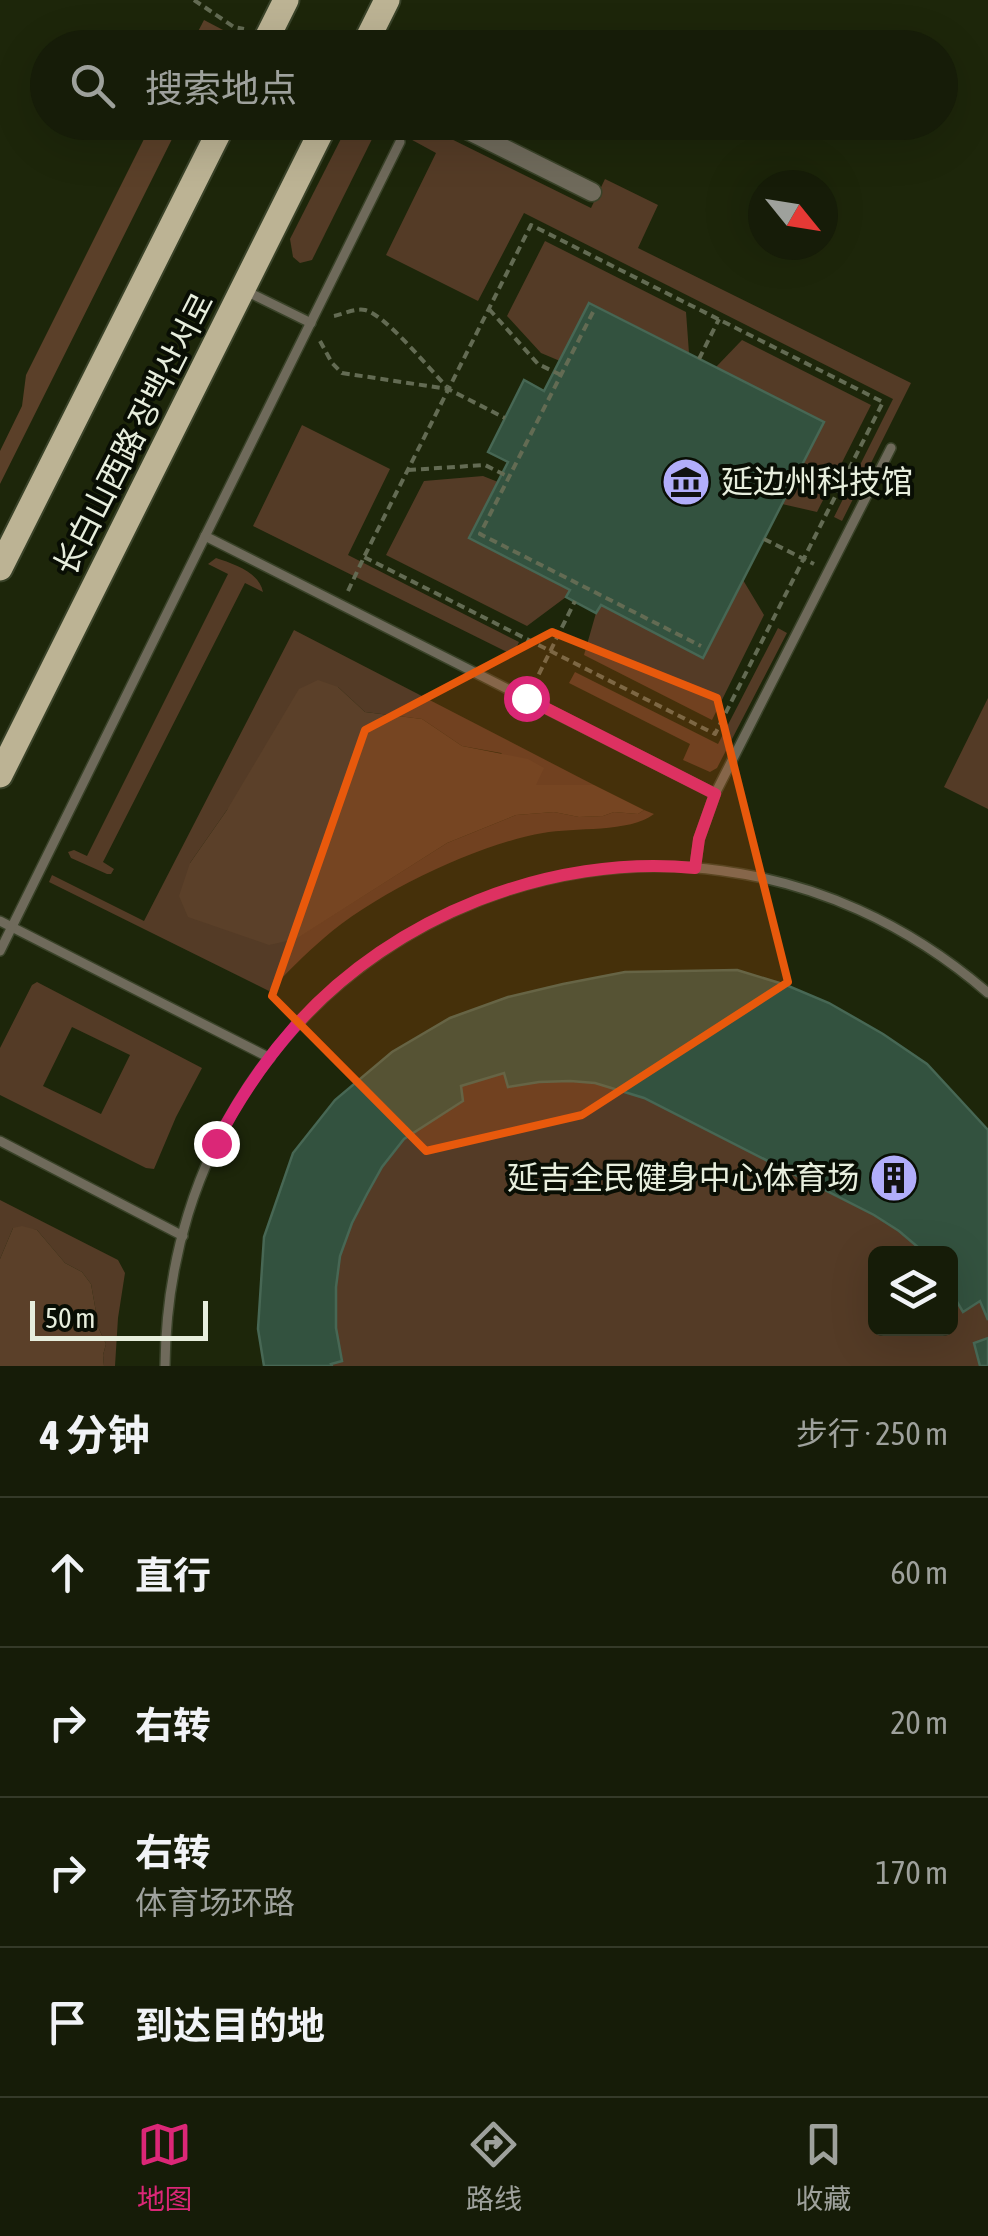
<!DOCTYPE html>
<html lang="zh">
<head>
<meta charset="utf-8">
<style>
  :root { --surface:#161c08; --page:#1f2512; --text:#f1f3f6; --muted:#9ea19c; --line:#353a29; --accent:#db2777 }
  body { margin:0; font-family:"Asap Condensed","Noto Sans SC","Noto Sans KR",sans-serif; background:var(--page); color:var(--text) }
  .controls { position:absolute; right:30px; bottom:30px; display:grid; overflow:hidden; border-radius:15px; box-shadow:0 10px 40px #0002 }
  .controls button { width:90px; height:90px; display:grid; place-items:center; padding:0; border:0; border-bottom:2px solid var(--line); background:var(--surface); color:var(--text); font:50px sans-serif }
  .compass { position:absolute; left:748px; top:170px; width:90px; height:90px; border-radius:50%; background:var(--surface); box-shadow:0 10px 40px #0002; rotate:120deg }
  .scale { position:absolute; left:30px; bottom:25px; width:178px; box-sizing:border-box; padding-left:10px; border:5px solid #e7eedd; border-top:0; font-size:28px; line-height:35px; white-space:nowrap; color:#e7eedd; -webkit-text-stroke:8px #090e04; paint-order:stroke }
  .stop { position:absolute; width:30px; height:30px; margin:-22px; border:8px solid #db2777; border-radius:50%; background:#fff }
  .stop.end { background:#db2777; border-color:#fff; box-shadow:0 2px 10px #0008 }
  .list { margin:0; padding:0; list-style:none }
  h2 { display:flex; justify-content:space-between; align-items:center; height:130px; margin:0; padding:0 40px; font-size:42px }
  h2 small { font-size:32px; font-weight:400; color:var(--muted) }
  .list li { display:grid; grid-template-columns:65px 1fr auto; gap:30px; align-items:center; box-sizing:border-box; height:150px; padding:0 40px; border-top:2px solid var(--line) }
  .list b { display:block; font-size:38px; white-space:nowrap }
  .list p { margin:0; font-size:32px; white-space:nowrap; color:var(--muted) }
  .list em { font-size:32px; font-style:normal; color:var(--muted) }
  .icon { flex:none; width:55px; height:55px; fill:none; stroke:currentColor; stroke-width:2; stroke-linecap:round; stroke-linejoin:round }
  .map { position:relative; flex:none; width:988px; height:1366px; overflow:hidden }
  .search { position:absolute; background:var(--surface); box-shadow:0 10px 40px #0002; left:30px; right:30px; top:30px; height:110px; display:flex; align-items:center; gap:25px; box-sizing:border-box; padding:0 35px; border-radius:55px; color:var(--muted); font-size:38px }
  .sheet { height:730px; background:var(--surface) }
  nav { display:flex; justify-content:space-around; align-items:center; box-sizing:border-box; height:140px; border-top:2px solid var(--line); background:var(--surface); font-size:28px; color:var(--muted) }
  nav a { display:grid; justify-items:center; gap:5px }
  nav .on { color:var(--accent) }
  .map>svg:first-child { display:block }
</style>
</head>
<body>
<div class="map">
<svg width="988" height="1366" viewBox="0 0 988 1366">
  <rect width="100%" height="100%" fill="#1d260a"/>
  <g fill="#543b26" fill-rule="evenodd">
    <polygon points="349,123 380,123 312,260 300,263 293,257 290,239"/>
    <polygon points="407,123 419,123 591,208 605,179 658,205 638,248 911,383 842,521 834,517 893,399 524,213 478,301 386,255 436,153 403,135"/>
    <polygon points="545,241 686,312 689,353 590,303 560,361 541,353 507,316"/>
    <polygon points="742,340 871,405 817,512 782,504 716,367"/>
    <polygon points="302,425 390,469 348,555 519,642 513,655 253,526"/>
    <polygon points="483,476 498,482 469,538 570,590 566,597 527,626 386,555 424,481"/>
    <path d="M216,558C234,564 259,572 263,592L245,583L103,862L114,869L111,874H107L71,858L68,852L74,850L87,856L228,574L208,564Z"/>
    <polygon points="743,580 764,615 712,720 584,655 596,613 601,605 703,658"/>
    <polygon points="778,628 787,633 717,768 710,772 683,760 690,744 569,683 575,672 718,744"/>
    <path d="M294,630L594,785H535L501,753L462,746L422,719L365,712L338,687L227,810L190,863L295,939L447,843L516,815L554,812L579,817L603,816L614,812L638,814L644,810L654,814C630,833 574,827 543,833C475,845 376,893 324,938C305,954 287,973 269,991L49,882L52,875L144,921Z"/>
    <polygon points="988,698 988,809 944,787"/>
    <path d="M737,970L786,985L829,1003L883,1034L927,1064L988,1130V1366H264L258,1329L335,1100L392,1052L450,1018L508,997L563,984L625,972ZM876,1254H950V1328H876Z"/>
    <path d="M37,982L202,1068L176,1117L154,1169L146,1168L0,1095V1048L32,985ZM72,1027L130,1055L101,1114L43,1086Z"/>
    <polygon points="0,1200 118,1260 125,1273 118,1318 115,1366 104,1366 103,1355 106,1344 99,1329 91,1284 82,1272 65,1263 37,1230 13,1228 0,1259"/>
  </g>
  <g fill="#5b4029">
    <polygon points="204,20 225,31 217,47 190,47"/>
    <polygon points="152,123 180,123 0,484 0,451 22,406 26,375"/>
    <polygon points="318,680 338,687 365,712 422,719 462,746 528,759 544,768 536,785 594,785 644,810 638,814 614,812 603,816 579,817 554,812 516,815 447,843 296,939 269,945 188,917 179,896 190,863 227,810 299,689"/>
    <polygon points="22,1226 37,1230 65,1263 82,1272 91,1284 99,1329 106,1344 103,1355 104,1366 0,1366 0,1259 13,1228"/>
  </g>
  <g fill="#33523f" stroke="#476754" stroke-width="2.5">
    <polygon points="589,303 824,422 703,658 601,605 596,613 566,597 570,590 469,538 508,462 488,452 524,380 544,391"/>
    <polygon points="737,970 786,985 829,1003 883,1034 927,1064 988,1130 988,1320 980,1301 963,1312 950,1290 950,1254 926,1254 899,1231 874,1215 644,1098 595,1083 570,1081 539,1082 508,1087 504,1073 461,1086 463,1101 404,1139 382,1167 367,1194 352,1223 340,1256 336,1287 336,1328 342,1361 331,1364 332,1366 264,1366 258,1329 264,1237 293,1153 335,1100 392,1052 450,1018 508,997 563,984 625,972"/>
    <polygon points="988,1338 988,1366 980,1366 974,1343"/>
  </g>
  <g fill="none" stroke-linecap="round" stroke-linejoin="round">
    <g stroke="#394228" stroke-width="12">
      <g id="lane">
        <polyline points="246,291 311,323"/>
        <polyline points="205,536 715,794"/>
        <polyline points="695,868 699,839 715,794 891,448"/>
        <polyline points="0,921 270,1058"/>
        <polyline points="0,951 400,142"/>
        <polyline points="0,1141 183,1236"/>
        <path d="M165,1366C169,934 660,709 988,993"/>
      </g>
    </g>
    <g stroke="#394228" stroke-width="21">
      <g id="street">
        <polyline points="269,34 296,48"/>
        <polyline points="451,122 592,192"/>
      </g>
    </g>
    <g stroke="#394228" stroke-width="29">
      <g id="primary">
        <polyline points="262,48 286,0"/>
        <polyline points="363,48 387,0"/>
        <polyline points="0,568 224,122"/>
        <polyline points="0,775 326,122"/>
      </g>
    </g>
    <g stroke="#636b53" stroke-width="4" stroke-dasharray="8 5" stroke-linecap="butt">
      <polyline points="194,0 234,27 244,29"/>
      <polyline points="489,309 538,364 561,375"/>
      <polyline points="593,312 480,534 701,646"/>
      <path d="M334,316C344,314 355,308 365,310C386,315 430,370 447,387"/>
      <polyline points="320,341 332,363 342,373 448,389 505,418"/>
      <polyline points="699,359 719,319"/>
      <polyline points="408,470 485,465 509,477"/>
      <polyline points="764,539 814,564"/>
      <polyline points="348,591 364,557 531,225 883,402 715,734 364,557"/>
      <polyline points="533,686 575,601"/>
    </g>
    <use href="#lane" stroke="#6f6a5b" stroke-width="9"/>
    <use href="#street" stroke="#6f6a5b" stroke-width="18"/>
    <use href="#primary" stroke="#bcb394" stroke-width="25"/>
  </g>
  <g fill="none" stroke-linecap="round" stroke-linejoin="round">
    <path stroke="#db2777" stroke-width="12" d="M216,1143C238,1100 265,1060 297,1024C394,916 550,854 695,868L699,839L715,794L526,698"/>
  </g>
  <path fill="#e8590c" fill-opacity="0.2" stroke="#e8590c" stroke-width="8" stroke-linejoin="round" d="M552,632L717,698L788,982L582,1115L426,1151L272,996L365,730Z"/>
  <defs>
    <g id="museum-disc" transform="scale(2.5)"><circle r="9.5" fill="#b1adfa" stroke="#090e04"/><path d="M0-6L6-3V-2H-6V-3ZM-5-1h2V3h-2ZM-1-1h2V3h-2ZM3-1h2V3H3ZM-6 4H6V6H-6Z" fill="#111"/></g>
    <g id="building-disc" transform="scale(2.5)"><circle r="9.5" fill="#b1adfa" stroke="#090e04"/><path d="M-4-6H4V6H1V3H-1V6H-4ZM-2.5-4.3h1.7v1.8h-1.7ZM.8-4.3h1.7v1.8H.8ZM-2.5-1h1.7V.8h-1.7ZM.8-1h1.7V.8H.8Z" fill="#111"/></g>
  </defs>
  <g fill-rule="evenodd">
    <use href="#museum-disc" x="686" y="482"/>
    <use href="#building-disc" x="894" y="1178"/>
  </g>
  <g text-anchor="middle" stroke-width="8" stroke-linejoin="round" paint-order="stroke">
    <g font-size="32" fill="#e7eedd" stroke="#090e04">
      <text transform="translate(134 434) rotate(-63)" y="11">长白山西路 장백산서로</text>
    </g>
    <g font-size="32" fill="#e7eedd" stroke="#090e04" text-anchor="start">
      <text x="721" y="493">延边州科技馆</text>
      <text x="859" y="1189" text-anchor="end">延吉全民健身中心体育场</text>
    </g>
  </g>
</svg>
<div class="controls">
<button><svg class="icon" aria-label="layers" viewBox="0 0 24 24"><path d="M12 4l9 5-9 5-9-5zM3 14l9 5 9-5"/></svg></button>
</div>
<svg class="compass" viewBox="-18 -18 36 36"><path d="M0-13l5 13h-10z" fill="#e53935"/><path d="M0 13l5-13h-10z" fill="#9ea19c"/></svg>
<div class="scale">50 m</div>
<div class="stop" style="left:526px;top:698px"></div>
<div class="stop end" style="left:216px;top:1143px"></div>
<div class="search"><svg class="icon" aria-label="search" viewBox="0 0 24 24"><circle cx="10" cy="10" r="6"/><path d="M15 15l6 6"/></svg>搜索地点</div>
</div>
<section class="sheet">
<h2>4 分钟<small>步行 · 250 m</small></h2>
<ul class="list">
<li><svg class="icon" aria-label="ahead" viewBox="0 0 24 24"><path d="M12 20V5M6 11l6-6 6 6"/></svg><div><b>直行</b></div><em>60 m</em></li>
<li><svg class="icon" aria-label="right" viewBox="0 0 24 24"><path d="M7 20v-9h11M14 6l5 5-5 5"/></svg><div><b>右转</b></div><em>20 m</em></li>
<li><svg class="icon" aria-label="right" viewBox="0 0 24 24"><path d="M7 20v-9h11M14 6l5 5-5 5"/></svg><div><b>右转</b><p>体育场环路</p></div><em>170 m</em></li>
<li><svg class="icon" aria-label="arrive" viewBox="0 0 24 24"><path d="M6 21V4h12l-3 4 3 4H6"/></svg><div><b>到达目的地</b></div></li>
</ul>
</section>
<nav>
<a class="on"><svg class="icon" aria-label="map" viewBox="0 0 24 24"><path d="M3 6l6-2 6 2 6-2v14l-6 2-6-2-6 2zM9 4v14M15 6v14"/></svg>地图</a>
<a><svg class="icon" aria-label="directions" viewBox="0 0 24 24"><path d="M12 3l9 9-9 9-9-9zM9 14v-3h6M13 9l2 2-2 2"/></svg>路线</a>
<a><svg class="icon" aria-label="saved" viewBox="0 0 24 24"><path d="M7 4h10v16l-5-4-5 4z"/></svg>收藏</a>
</nav>
</body>
</html>
